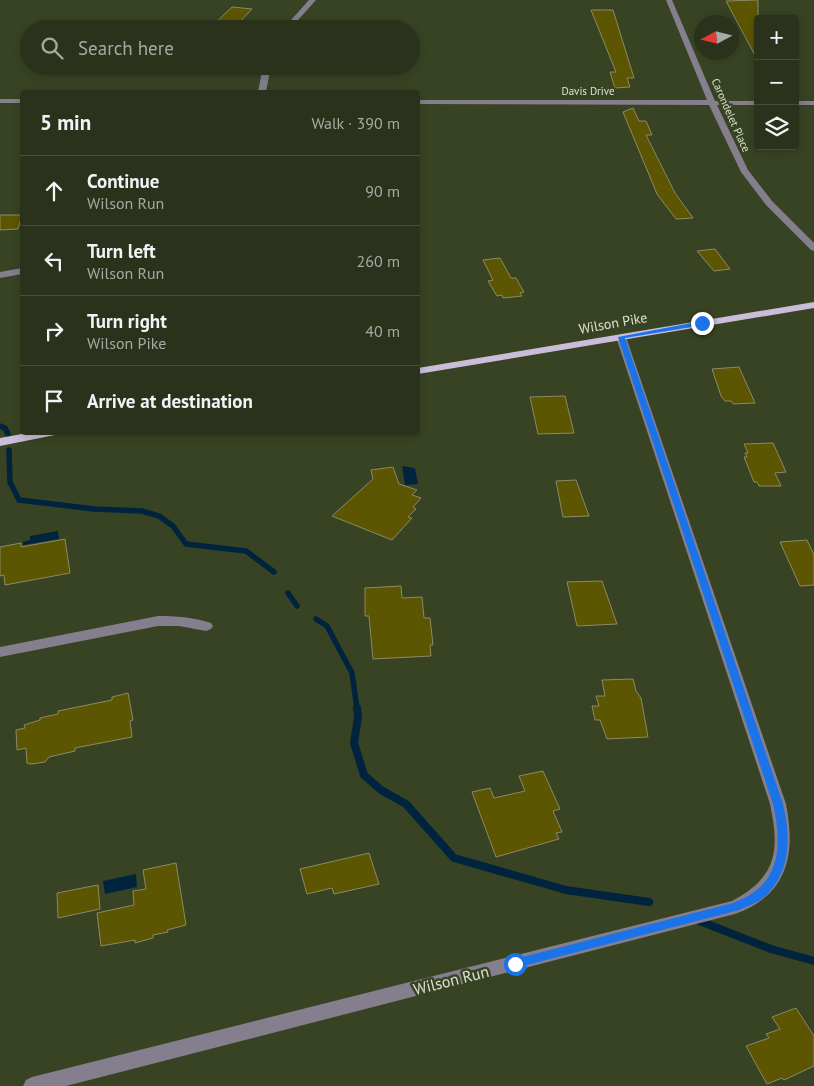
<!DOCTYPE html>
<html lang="en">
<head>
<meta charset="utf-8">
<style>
  :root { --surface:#2a321b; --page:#363e28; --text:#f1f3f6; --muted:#a5aaa3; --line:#464d3a }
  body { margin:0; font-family:"PT Sans",sans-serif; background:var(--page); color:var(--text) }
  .controls { position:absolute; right:15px; top:15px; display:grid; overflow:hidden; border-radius:5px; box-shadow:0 2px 8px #0003 }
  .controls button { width:45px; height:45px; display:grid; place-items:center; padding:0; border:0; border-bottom:1px solid var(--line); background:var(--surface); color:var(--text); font:25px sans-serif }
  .compass { position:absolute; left:694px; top:15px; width:45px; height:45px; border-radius:50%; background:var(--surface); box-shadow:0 2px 8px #0003; rotate:263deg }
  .stop { position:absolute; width:15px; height:15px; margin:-11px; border:4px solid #1a73e8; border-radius:50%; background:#fff }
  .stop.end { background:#1a73e8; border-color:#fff; box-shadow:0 1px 5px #0008 }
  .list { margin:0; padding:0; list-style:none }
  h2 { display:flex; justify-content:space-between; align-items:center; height:65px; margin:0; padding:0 20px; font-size:21px }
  h2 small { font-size:16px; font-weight:400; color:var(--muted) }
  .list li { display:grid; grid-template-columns:32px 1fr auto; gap:15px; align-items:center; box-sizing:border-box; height:70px; padding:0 20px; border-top:1px solid var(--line) }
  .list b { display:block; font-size:19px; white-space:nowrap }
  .list p { margin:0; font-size:16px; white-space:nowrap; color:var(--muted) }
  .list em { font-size:16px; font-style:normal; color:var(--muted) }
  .icon { flex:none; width:28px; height:28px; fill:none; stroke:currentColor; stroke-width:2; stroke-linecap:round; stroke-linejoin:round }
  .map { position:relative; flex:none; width:814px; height:1086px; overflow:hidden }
  .search { position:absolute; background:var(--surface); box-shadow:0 2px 8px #0003; left:20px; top:20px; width:400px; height:55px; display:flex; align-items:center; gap:12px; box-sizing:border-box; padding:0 18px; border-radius:28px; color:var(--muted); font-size:19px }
  .panel { position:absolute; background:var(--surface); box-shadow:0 2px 8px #0003; left:20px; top:90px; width:400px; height:345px; border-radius:5px }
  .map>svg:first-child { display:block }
</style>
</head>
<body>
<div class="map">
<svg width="814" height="1086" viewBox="0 0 814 1086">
  <rect width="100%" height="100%" fill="#384324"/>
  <g fill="#00243d">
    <polygon points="402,466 415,468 418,484 405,485"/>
    <polygon points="58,531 59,539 23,545 23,542 30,540 30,536"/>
    <polygon points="136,874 137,887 105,894 103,881"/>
  </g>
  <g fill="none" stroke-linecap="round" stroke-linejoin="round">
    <g stroke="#00243d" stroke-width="5.5">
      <polyline points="0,426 5,428 8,434"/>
      <polyline points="9,450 10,482 19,500 94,509 142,511 159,516 173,526 186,544 246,551 274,572"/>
      <polyline points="288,593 297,606"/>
      <polyline points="316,619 327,626 352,673 357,709"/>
    </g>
    <g stroke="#00243d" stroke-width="8">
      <polyline points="357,708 358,717 354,743 364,775 381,790 406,804 454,858 566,890 649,902"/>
      <polyline points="697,920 771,949 814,961"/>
    </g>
  </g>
  <g fill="#5c5502" stroke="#8c8a66">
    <polygon points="758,0 758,61 726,1"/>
    <polygon points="232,7 252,9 233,29 209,29"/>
    <polygon points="591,10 613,10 634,78 627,78 630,87 615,88 610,72 616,72"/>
    <polygon points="633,108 639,121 646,121 652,135 646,135 675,193 693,218 676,219 657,194 623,112"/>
    <polygon points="0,215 22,215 18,229 0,230"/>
    <polygon points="715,249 730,269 714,271 697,251"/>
    <polygon points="500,258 511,278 516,278 524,292 520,293 522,296 503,298 502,295 497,296 488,281 493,280 483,260"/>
    <polygon points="739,367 755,403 733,404 731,401 725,401 721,396 712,369"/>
    <polygon points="565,396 574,433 538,434 530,397"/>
    <polygon points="773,443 786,472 775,473 781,486 759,486 757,482 754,482 744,457 747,457 745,453 748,453 744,444"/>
    <polygon points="393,467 399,484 417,490 412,495 421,498 413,507 416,509 408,517 412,518 392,540 332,516 373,479 371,470"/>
    <polygon points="576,480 589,516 563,517 556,481"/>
    <polygon points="65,539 70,573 5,585 4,575 0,576 0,547 21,543 21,547"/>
    <polygon points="807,540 814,555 814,585 800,586 780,542"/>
    <polygon points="602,581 617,624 577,626 567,582"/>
    <polygon points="401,586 402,598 422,597 424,618 430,618 433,645 430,645 431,656 373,659 369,616 365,616 365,588"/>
    <polygon points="633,679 636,691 641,698 648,737 607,739 600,720 595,720 592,706 599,706 596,696 605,696 602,680"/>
    <polygon points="128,693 133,720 130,721 132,737 75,748 75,751 49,757 45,762 31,764 27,763 26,748 17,750 16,730 25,728 24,725 40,720 40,718 58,714 58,711 112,700 112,697"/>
    <polygon points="543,771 560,809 553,811 562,832 556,833 559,839 496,857 472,792 490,788 494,798 525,791 519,776"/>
    <polygon points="369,853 379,884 334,894 332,888 307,894 300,869"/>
    <polygon points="176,863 186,925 167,930 168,932 153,935 153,938 135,943 135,940 101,946 97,913 134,905 133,891 146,889 143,870"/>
    <polygon points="98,885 100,909 58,918 57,893"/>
    <polygon points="796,1008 814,1036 814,1066 784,1080 782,1078 767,1084 746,1046 769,1038 766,1034 780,1029 772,1017"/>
  </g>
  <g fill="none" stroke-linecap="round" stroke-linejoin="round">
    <g fill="#847e8d" fill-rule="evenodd">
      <polygon points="309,0 316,0 290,29 283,29"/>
      <polygon points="666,0 672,0 715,101 758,101 758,105 717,105 748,170 772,201 814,243 814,251 811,250 766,205 741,172 709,105 418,104 418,100 707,100"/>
      <polygon points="263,66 271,66 266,92 258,92"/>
      <rect x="0" y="99" width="22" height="4"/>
      <rect x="795" y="101" width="19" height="4"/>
      <polygon points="22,268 22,274 0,278 0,272"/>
      <path d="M621,334L626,337L786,804C796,854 788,895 735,914L66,1086H23L26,1080L32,1077L732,901C777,877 780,851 770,804L616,337Z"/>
      <path d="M158,616C176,616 193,617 211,623L213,626L211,629L206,631L179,626H158L0,657V647Z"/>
    </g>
    <g fill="#c9bdda" fill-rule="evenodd">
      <polygon points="814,302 814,308 418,374 418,368"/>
      <polygon points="33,432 60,432 55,435 0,446 0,438"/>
    </g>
  </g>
  <path fill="#1a73e8" d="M702,321L704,325L625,338L783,804C791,837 791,874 763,898C757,903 747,906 739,910L515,968L509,964L515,959L733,903C740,900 748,897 754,892C783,872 780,834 773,804L618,337Z"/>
  <g text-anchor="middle" stroke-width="5" stroke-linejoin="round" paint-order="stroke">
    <g font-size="11" fill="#dae1cf" stroke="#384324">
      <text x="588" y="95">Davis Drive</text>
      <text transform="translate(731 115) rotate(66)" y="4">Carondelet Place</text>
    </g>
    <g font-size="14" fill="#dae1cf" stroke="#384324">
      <text transform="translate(613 323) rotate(-10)" y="5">Wilson Pike</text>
    </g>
    <g font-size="16" fill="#dae1cf" stroke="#384324">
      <text transform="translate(451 980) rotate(-14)" y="6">Wilson Run</text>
    </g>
  </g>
</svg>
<div class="controls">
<button>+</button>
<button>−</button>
<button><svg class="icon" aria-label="layers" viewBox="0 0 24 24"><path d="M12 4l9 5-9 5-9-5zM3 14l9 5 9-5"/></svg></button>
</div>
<svg class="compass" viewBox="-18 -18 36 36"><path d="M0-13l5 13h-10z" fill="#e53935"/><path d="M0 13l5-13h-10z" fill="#a5aaa3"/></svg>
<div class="stop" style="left:515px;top:964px"></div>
<div class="stop end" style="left:702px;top:323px"></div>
<div class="search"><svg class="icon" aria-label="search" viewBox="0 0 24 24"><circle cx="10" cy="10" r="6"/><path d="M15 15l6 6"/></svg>Search here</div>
<section class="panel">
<h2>5 min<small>Walk · 390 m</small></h2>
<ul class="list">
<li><svg class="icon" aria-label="ahead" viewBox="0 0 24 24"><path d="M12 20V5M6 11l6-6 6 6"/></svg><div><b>Continue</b><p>Wilson Run</p></div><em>90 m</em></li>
<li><svg class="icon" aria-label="left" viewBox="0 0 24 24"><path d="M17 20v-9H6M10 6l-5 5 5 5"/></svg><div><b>Turn left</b><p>Wilson Run</p></div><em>260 m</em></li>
<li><svg class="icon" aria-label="right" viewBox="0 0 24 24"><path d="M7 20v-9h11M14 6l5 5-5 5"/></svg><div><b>Turn right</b><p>Wilson Pike</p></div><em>40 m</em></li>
<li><svg class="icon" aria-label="arrive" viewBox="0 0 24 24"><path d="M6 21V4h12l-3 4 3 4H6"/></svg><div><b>Arrive at destination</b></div></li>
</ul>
</section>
</div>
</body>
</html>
